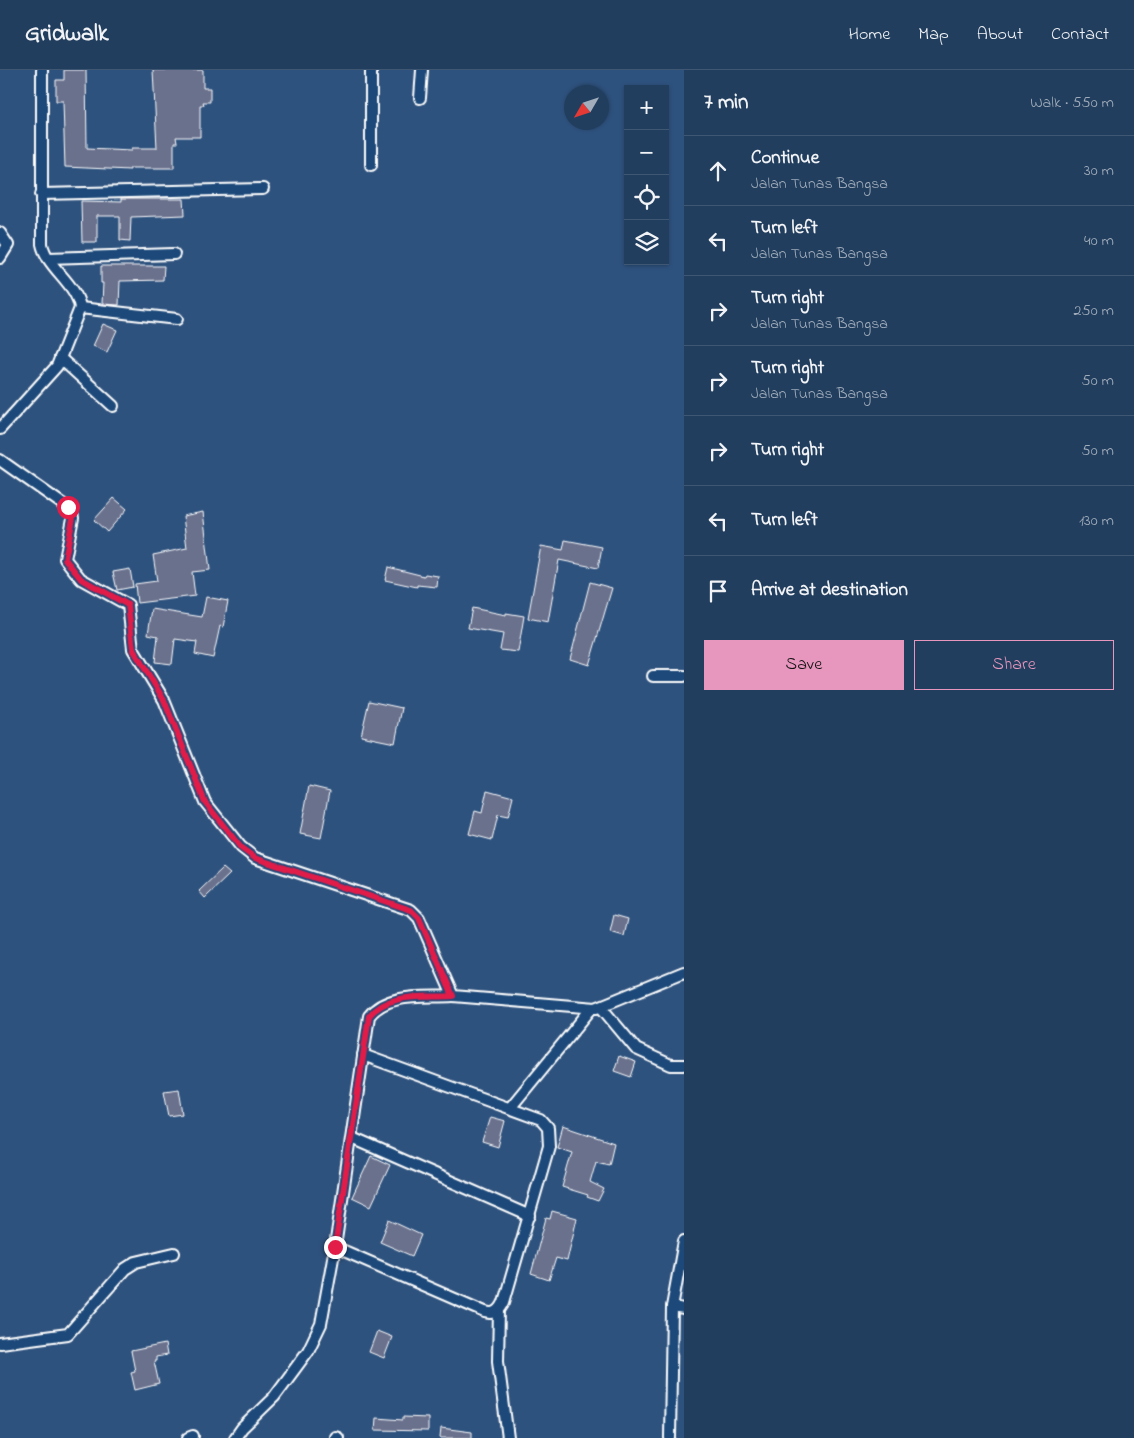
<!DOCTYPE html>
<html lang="en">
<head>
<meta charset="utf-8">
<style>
  :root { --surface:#223e5e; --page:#2a4564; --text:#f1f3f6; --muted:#a2aebc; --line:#3f5773; --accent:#e797bd }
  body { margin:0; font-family:"Indie Flower",sans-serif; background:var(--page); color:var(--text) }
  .controls { position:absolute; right:15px; top:15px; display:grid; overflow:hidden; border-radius:0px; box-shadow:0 1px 4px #0004 }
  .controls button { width:45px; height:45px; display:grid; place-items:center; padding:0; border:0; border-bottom:1px solid var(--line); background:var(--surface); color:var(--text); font:25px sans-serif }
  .compass { position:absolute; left:564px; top:15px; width:45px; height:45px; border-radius:50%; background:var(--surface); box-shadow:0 1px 4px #0004; rotate:231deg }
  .stop { position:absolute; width:15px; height:15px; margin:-11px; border:4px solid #e11d48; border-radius:50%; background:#fff }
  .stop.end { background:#e11d48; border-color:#fff; box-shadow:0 1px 5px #0008 }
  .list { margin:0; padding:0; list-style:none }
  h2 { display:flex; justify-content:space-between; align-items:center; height:65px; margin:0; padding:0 20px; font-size:21px }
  h2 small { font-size:16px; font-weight:400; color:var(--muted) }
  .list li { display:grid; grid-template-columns:32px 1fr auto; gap:15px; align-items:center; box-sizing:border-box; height:70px; padding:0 20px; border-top:1px solid var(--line) }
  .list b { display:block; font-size:19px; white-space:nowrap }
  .list p { margin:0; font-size:16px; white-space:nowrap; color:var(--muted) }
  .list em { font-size:16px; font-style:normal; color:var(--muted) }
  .actions { display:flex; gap:10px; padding:15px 20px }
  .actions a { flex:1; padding:11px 0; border:1px solid var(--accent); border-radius:0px; text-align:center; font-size:18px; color:var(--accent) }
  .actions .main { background:var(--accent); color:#111 }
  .icon { flex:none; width:28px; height:28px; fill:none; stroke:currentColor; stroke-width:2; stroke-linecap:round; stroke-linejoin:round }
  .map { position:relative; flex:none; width:684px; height:1368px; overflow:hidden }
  header { display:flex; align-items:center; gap:30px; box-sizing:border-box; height:70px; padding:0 25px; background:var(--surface); border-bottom:1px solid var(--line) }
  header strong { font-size:24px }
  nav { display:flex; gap:28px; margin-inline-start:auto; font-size:18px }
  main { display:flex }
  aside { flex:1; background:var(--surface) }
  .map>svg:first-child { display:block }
</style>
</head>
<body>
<header>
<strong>Gridwalk</strong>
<nav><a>Home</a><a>Map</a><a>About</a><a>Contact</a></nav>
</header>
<main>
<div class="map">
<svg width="684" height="1368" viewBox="0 0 684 1368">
  <rect width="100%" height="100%" fill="#2e527e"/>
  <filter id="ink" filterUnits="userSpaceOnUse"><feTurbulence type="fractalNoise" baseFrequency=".02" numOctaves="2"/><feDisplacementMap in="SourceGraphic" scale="10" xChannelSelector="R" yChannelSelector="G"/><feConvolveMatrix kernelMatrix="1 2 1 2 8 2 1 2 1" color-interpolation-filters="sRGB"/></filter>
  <g filter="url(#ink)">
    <g fill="#6a718d" stroke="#fff">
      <polygon points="64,0 86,0 87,78 132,80 132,78 157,78 153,0 203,0 203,18 210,18 210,32 203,32 204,35 200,35 200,67 176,67 177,73 174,73 174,98 130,98 130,100 65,97 63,31 56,31 56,10 64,10"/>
      <polygon points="121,129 184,129 185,145 131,147 130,171 120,170 120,146 97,146 97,172 82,172 81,131 121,132"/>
      <polygon points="101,196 164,196 163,210 120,211 119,235 102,234 103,213 101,213"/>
      <polygon points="103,254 117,260 107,282 93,276"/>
      <polygon points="114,428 127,439 107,462 94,450"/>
      <polygon points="203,442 210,500 192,502 195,526 137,533 135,514 157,511 153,485 187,478 183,446"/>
      <polygon points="565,470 602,477 598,498 559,490 548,552 528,548 541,476 563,480"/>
      <polygon points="388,497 424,506 425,504 438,506 437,517 417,515 417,517 385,510"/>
      <polygon points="130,499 133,517 117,520 113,502"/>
      <polygon points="590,512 612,518 589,595 570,589"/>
      <polygon points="206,527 228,531 223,557 220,556 213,588 195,584 197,572 175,569 172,594 155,592 158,566 148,564 152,539 202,547"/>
      <polygon points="472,538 506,545 506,543 524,546 518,582 500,580 503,564 468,558"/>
      <polygon points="369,631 402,638 395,673 361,666"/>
      <polygon points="309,716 330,721 321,768 300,764"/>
      <polygon points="487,720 513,727 508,747 498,745 492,770 469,764 475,741 482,743"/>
      <polygon points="223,798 230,804 205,828 199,821"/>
      <polygon points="614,845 628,849 624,866 610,862"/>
      <polygon points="619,986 636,992 631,1007 614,1001"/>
      <polygon points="179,1019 183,1044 169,1046 164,1021"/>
      <polygon points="490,1047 505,1051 498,1077 482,1072"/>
      <polygon points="563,1056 614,1073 609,1094 596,1091 590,1112 604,1119 598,1131 587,1127 588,1125 562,1117 572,1082 557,1077"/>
      <polygon points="371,1086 390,1095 371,1136 352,1127"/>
      <polygon points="552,1141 577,1148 567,1191 556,1188 549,1210 531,1204 546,1148 550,1149"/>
      <polygon points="389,1150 421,1165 412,1186 380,1172"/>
      <polygon points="377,1261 392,1267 384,1288 369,1282"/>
      <polygon points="165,1274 167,1285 156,1287 156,1291 154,1291 159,1314 135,1320 131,1302 135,1301 131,1281"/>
      <polygon points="403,1347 428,1348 428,1361 375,1360 376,1348 403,1350"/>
      <polygon points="441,1358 472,1362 472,1368 440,1368"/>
    </g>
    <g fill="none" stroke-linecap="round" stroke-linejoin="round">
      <g stroke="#fff" stroke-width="14">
        <g id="minor">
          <polyline points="371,0 371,95"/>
          <polyline points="420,28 422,0"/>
          <polyline points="41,124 263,119"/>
          <polyline points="0,163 8,175 0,188"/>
          <polyline points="48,188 174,184"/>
          <polyline points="80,238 177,249"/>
          <polyline points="60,288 113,336"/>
          <path d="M0,359L57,296L80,238C77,214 47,198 42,174V0"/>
          <polyline points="0,390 71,440 73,448 65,489 81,509 128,535 133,579 164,630 205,732 241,777 255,788 411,840 419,848 453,926 596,938 684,902"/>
          <polyline points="653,606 684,606"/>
          <polyline points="601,937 636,979 671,995 684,995"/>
          <polyline points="510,1038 591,939"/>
          <polyline points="352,1068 530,1146"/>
          <path d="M335,1177L485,1242C495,1245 500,1241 504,1232L549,1076L548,1058L541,1050L363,985"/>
          <polyline points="672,1237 684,1239"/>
          <polyline points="499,1240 498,1291 508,1368"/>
          <polyline points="0,1273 68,1264 125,1199 136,1192 174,1183"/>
          <polyline points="335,1367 338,1368"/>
          <polyline points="188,1368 193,1366"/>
          <path d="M235,1368L242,1358L274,1327L308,1281L321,1254L335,1177L369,946C387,922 426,928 453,926"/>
          <polyline points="670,1368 672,1237 684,1171"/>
        </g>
      </g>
      <use href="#minor" stroke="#1f4a7a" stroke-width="10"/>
    </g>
  </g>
  <g fill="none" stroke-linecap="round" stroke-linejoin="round" filter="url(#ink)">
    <path stroke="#e11d48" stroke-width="6" d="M68,437L73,448L65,489L81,509L128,535L133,579L164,630L205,732L241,778L255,788L411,840L419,848L453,926C426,928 388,922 369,946L335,1177"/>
  </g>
</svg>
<div class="controls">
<button>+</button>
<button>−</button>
<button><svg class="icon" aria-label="locate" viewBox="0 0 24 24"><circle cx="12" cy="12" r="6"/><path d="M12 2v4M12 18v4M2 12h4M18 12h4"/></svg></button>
<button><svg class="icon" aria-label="layers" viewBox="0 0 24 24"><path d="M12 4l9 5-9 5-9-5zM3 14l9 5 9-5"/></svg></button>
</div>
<svg class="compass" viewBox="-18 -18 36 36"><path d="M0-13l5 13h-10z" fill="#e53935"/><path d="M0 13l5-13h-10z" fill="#a2aebc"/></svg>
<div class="stop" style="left:68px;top:437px"></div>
<div class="stop end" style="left:335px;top:1177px"></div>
</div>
<aside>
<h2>7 min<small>Walk · 550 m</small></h2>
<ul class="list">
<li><svg class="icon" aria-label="ahead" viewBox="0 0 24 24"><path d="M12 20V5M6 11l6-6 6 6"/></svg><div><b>Continue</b><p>Jalan Tunas Bangsa</p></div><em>30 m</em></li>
<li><svg class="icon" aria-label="left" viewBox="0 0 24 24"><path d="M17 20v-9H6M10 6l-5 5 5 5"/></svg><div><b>Turn left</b><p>Jalan Tunas Bangsa</p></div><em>40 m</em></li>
<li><svg class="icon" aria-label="right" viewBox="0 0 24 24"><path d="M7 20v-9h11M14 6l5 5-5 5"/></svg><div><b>Turn right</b><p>Jalan Tunas Bangsa</p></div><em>250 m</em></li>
<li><svg class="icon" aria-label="right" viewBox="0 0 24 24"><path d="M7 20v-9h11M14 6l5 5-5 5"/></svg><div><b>Turn right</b><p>Jalan Tunas Bangsa</p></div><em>50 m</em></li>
<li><svg class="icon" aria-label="right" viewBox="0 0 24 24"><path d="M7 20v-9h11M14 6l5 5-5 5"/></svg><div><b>Turn right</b></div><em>50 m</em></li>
<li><svg class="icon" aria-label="left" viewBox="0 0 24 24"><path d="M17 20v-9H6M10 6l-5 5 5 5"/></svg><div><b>Turn left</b></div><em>130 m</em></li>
<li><svg class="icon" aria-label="arrive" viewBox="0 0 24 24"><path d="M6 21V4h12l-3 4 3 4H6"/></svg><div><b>Arrive at destination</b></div></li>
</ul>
<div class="actions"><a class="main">Save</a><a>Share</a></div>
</aside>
</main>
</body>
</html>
